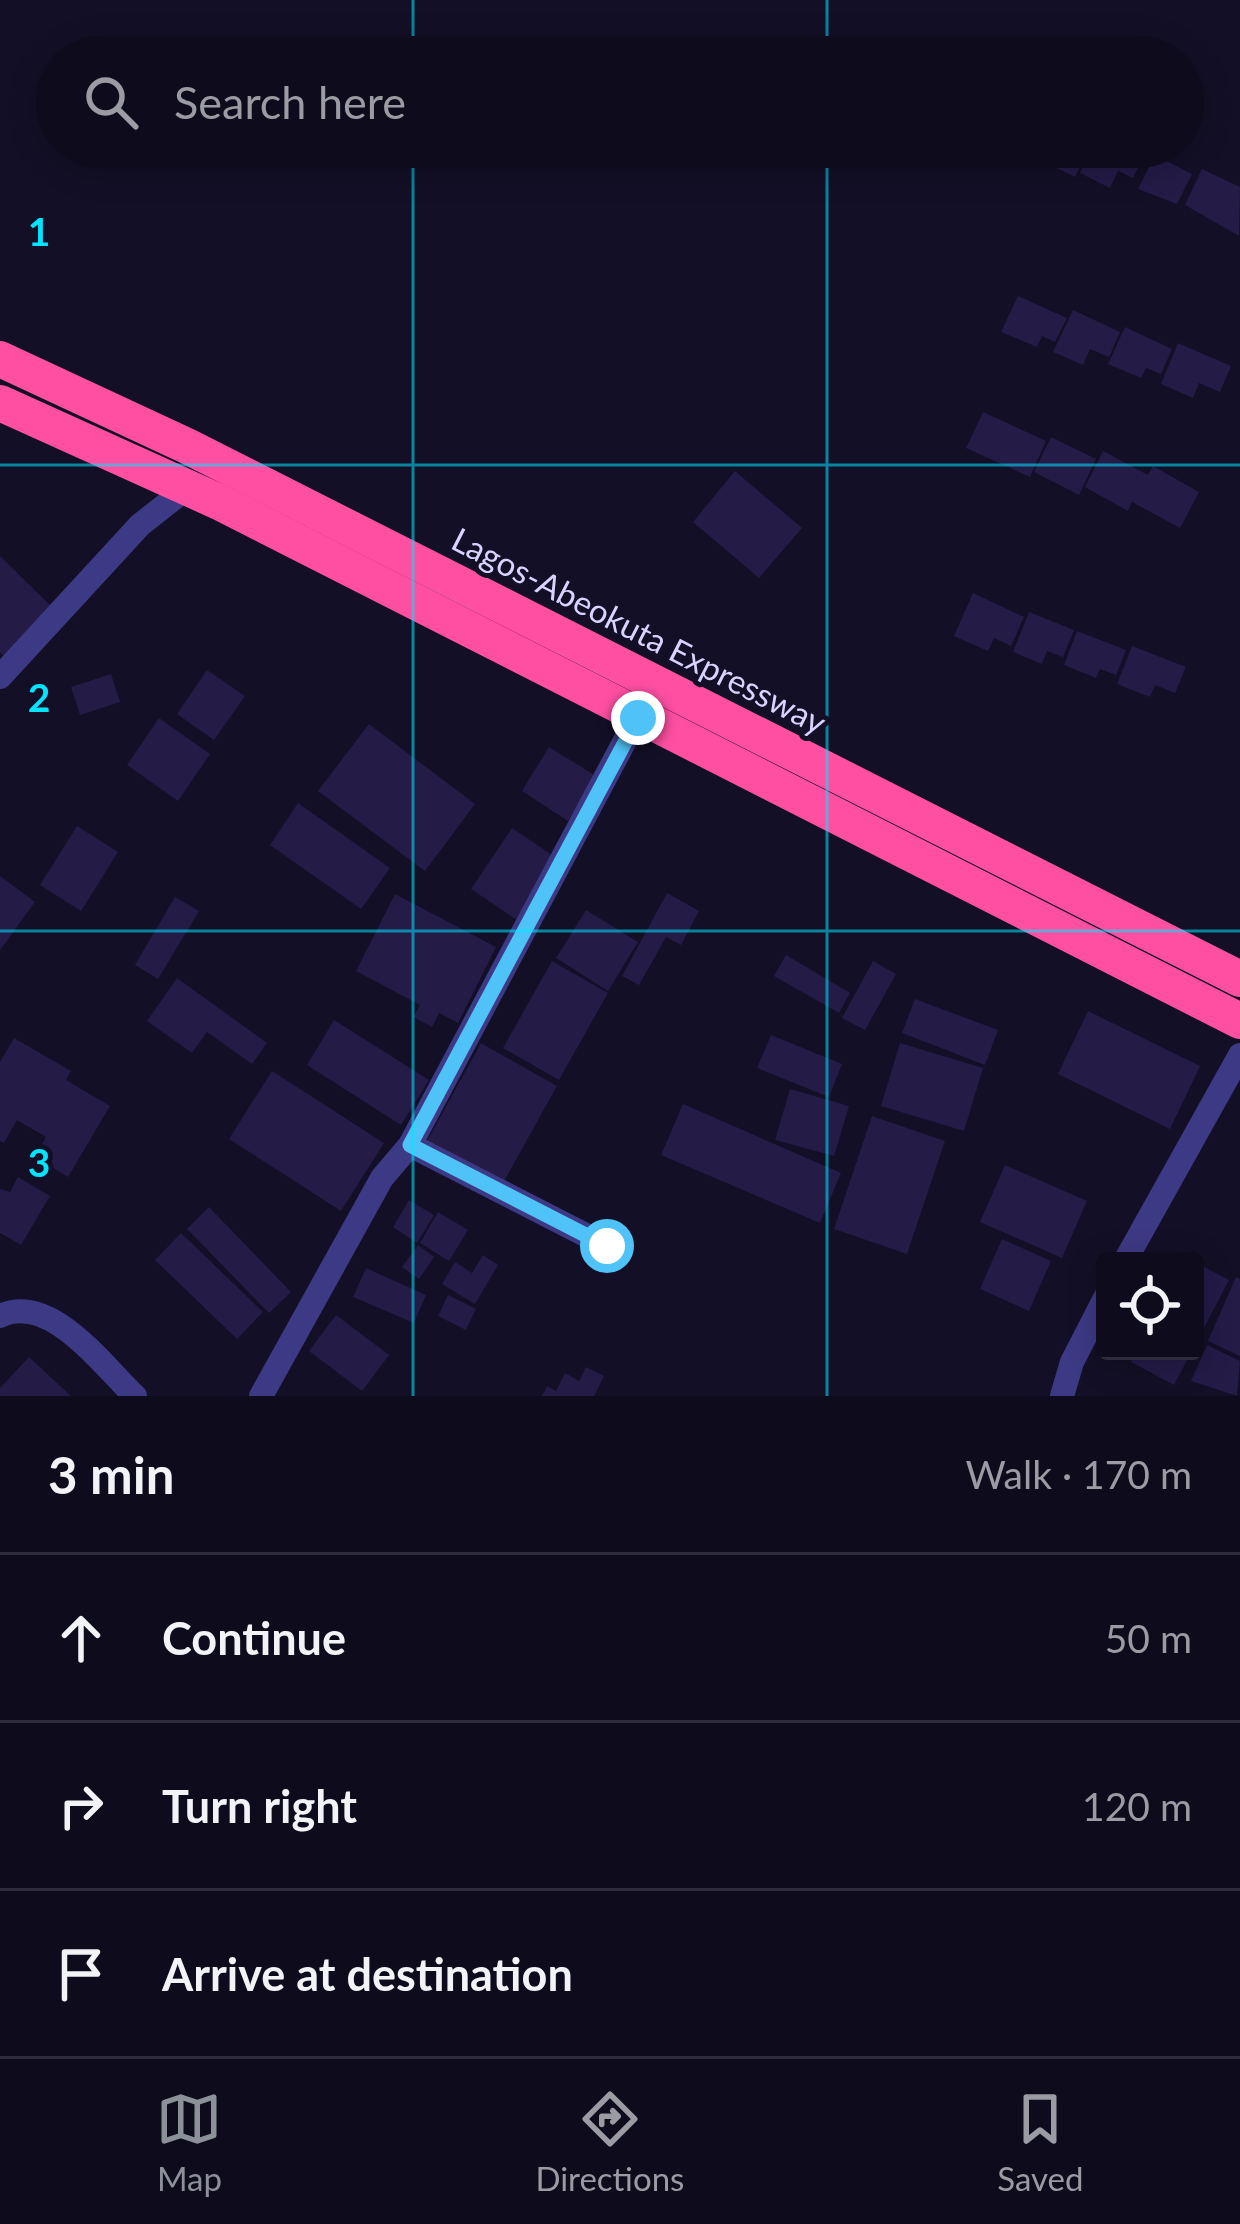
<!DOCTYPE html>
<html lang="en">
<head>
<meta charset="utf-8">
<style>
  :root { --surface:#0e0b1c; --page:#1c1929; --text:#f1f3f6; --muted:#9b9ba3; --line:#2e2b3b; --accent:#8c9099 }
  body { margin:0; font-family:Lato,sans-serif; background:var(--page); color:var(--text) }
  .controls { position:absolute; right:36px; bottom:36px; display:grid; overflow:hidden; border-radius:12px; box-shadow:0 6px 30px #0003 }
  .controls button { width:108px; height:108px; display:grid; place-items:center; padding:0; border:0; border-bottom:3px solid var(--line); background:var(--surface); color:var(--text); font:60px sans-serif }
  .stop { position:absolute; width:36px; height:36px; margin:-27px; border:9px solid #4fc3f7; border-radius:50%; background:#fff }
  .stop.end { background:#4fc3f7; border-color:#fff; box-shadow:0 3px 12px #0008 }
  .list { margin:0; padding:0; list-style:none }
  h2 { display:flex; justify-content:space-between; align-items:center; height:156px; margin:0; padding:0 48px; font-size:51px }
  h2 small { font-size:39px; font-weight:400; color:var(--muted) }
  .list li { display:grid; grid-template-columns:78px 1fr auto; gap:36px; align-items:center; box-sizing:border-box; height:168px; padding:0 48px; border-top:3px solid var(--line) }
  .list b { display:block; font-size:45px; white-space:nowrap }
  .list em { font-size:39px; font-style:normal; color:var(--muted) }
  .icon { flex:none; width:66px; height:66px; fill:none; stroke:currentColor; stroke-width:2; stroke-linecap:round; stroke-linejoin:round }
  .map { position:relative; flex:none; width:1240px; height:1396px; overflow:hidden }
  .search { position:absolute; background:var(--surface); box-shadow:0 6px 30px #0003; left:36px; right:36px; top:36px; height:132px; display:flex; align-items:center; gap:30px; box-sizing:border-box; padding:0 42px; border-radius:66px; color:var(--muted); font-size:45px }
  .sheet { height:660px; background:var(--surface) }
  nav { display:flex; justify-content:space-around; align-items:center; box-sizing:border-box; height:168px; border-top:3px solid var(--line); background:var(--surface); font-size:33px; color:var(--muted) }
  nav a { display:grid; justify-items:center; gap:6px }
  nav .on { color:var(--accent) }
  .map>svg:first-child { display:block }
</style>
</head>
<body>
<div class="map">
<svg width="1240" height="1396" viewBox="0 0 1240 1396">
  <rect width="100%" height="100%" fill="#130f26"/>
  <g fill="#241b47">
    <polygon points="1014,147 1090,147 1075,177"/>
    <polygon points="1092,147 1118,147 1142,159 1133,178 1118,171 1110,188 1080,173"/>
    <polygon points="1155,155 1192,174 1177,204 1138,189"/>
    <polygon points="1202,169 1240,187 1239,236 1185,205"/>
    <polygon points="1018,296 1067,318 1055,342 1042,336 1037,347 1001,332"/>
    <polygon points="1073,310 1120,332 1109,357 1090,349 1083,365 1053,352"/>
    <polygon points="1125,327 1172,349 1161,374 1146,368 1141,378 1108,364"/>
    <polygon points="1178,343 1231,366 1220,392 1199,383 1193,398 1161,384"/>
    <polygon points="983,412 1046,441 1030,477 966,448"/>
    <polygon points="1051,437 1096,459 1079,495 1034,472"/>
    <polygon points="1103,451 1148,475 1153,466 1199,492 1180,528 1132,502 1128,511 1085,487"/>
    <polygon points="735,471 802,528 759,578 693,522"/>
    <polygon points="0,556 53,608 5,657 0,652"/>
    <polygon points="973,593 1024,617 1011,646 994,638 988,651 954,636"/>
    <polygon points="1029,612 1074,630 1063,657 1047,651 1042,664 1013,652"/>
    <polygon points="1077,631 1126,650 1116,675 1100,669 1096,678 1064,665"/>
    <polygon points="1132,646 1186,667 1175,693 1155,685 1150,697 1117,684"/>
    <polygon points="207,670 245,696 214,740 177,714"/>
    <polygon points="111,674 120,702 80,715 71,687"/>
    <polygon points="159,718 210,754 178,801 127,765"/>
    <polygon points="369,724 475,804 425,871 318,791"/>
    <polygon points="549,747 596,776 568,821 522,791"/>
    <polygon points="298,803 390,868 361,909 270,845"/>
    <polygon points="77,826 118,852 81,911 40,885"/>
    <polygon points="512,828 561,861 520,922 471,889"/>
    <polygon points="0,876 35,902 0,950"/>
    <polygon points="667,893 699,911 681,945 666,937 639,985 622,976"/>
    <polygon points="395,894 496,947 458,1023 439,1013 432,1027 413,1017 420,1005 356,971"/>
    <polygon points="175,897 199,911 158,979 135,965"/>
    <polygon points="586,910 638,942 608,991 556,958"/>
    <polygon points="786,955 850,993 839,1013 774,976"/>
    <polygon points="552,961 608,993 559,1080 503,1048"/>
    <polygon points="873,961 896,974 865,1030 842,1018"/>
    <polygon points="177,978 267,1043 252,1064 207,1032 192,1053 147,1021"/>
    <polygon points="915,999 998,1030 985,1065 902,1033"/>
    <polygon points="1088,1011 1200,1066 1170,1129 1058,1074"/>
    <polygon points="334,1020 429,1080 401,1125 307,1065"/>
    <polygon points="771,1035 842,1064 829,1097 757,1068"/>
    <polygon points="14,1038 71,1071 66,1080 110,1106 68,1177 35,1157 46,1137 17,1120 4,1143 0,1141 0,1062"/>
    <polygon points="481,1043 557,1086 503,1183 427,1141"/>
    <polygon points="900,1043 983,1068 964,1131 881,1106"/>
    <polygon points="272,1071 384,1143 341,1211 229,1139"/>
    <polygon points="790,1089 849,1106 834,1156 775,1140"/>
    <polygon points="683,1104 841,1173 820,1223 661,1155"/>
    <polygon points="872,1116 945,1141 907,1254 834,1229"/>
    <polygon points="1005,1165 1087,1201 1062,1258 980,1222"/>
    <polygon points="18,1177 50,1196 21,1245 0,1233 0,1189 10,1192"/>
    <polygon points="409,1200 434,1215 417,1243 393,1227"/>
    <polygon points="209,1207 291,1292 269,1313 187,1229"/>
    <polygon points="438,1212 468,1230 449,1261 420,1243"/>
    <polygon points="181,1233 263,1312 237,1339 155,1260"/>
    <polygon points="1002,1239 1051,1261 1029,1311 980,1289"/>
    <polygon points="418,1245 434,1257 419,1279 402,1267"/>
    <polygon points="483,1255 498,1265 475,1304 442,1284 455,1262 472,1273"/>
    <polygon points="1195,1262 1229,1280 1195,1345"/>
    <polygon points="366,1268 426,1295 414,1323 353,1297"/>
    <polygon points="1236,1277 1240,1279 1240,1356 1208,1341"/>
    <polygon points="448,1295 476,1309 466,1330 438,1316"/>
    <polygon points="336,1315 389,1355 362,1391 309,1351"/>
    <polygon points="1207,1345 1240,1361 1237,1396 1191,1381"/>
    <polygon points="1136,1351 1192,1351 1174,1385 1131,1362"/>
    <polygon points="29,1357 71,1396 0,1396 0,1388"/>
    <polygon points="586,1367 604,1376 594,1396 542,1396 547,1386 556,1391 565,1373 579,1381"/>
  </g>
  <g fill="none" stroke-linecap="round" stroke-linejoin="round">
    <g stroke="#3d3a85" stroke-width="24">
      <polyline points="0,677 140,525 187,488"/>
      <polyline points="410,1145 607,1246"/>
      <polyline points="1125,1261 1240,1055"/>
      <path d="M0,1316C50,1292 101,1364 135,1396"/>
      <polyline points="261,1396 382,1178 410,1145 637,718"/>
      <polyline points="1062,1396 1072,1362 1105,1298"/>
    </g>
    <g stroke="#ff4fa3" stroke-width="36">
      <polyline points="0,359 187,446 1240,979"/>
      <polyline points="0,403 219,502 1240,1021"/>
    </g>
  </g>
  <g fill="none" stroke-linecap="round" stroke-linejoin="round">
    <polyline stroke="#4fc3f7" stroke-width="15" points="607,1246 410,1145 638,718"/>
  </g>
  <path fill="none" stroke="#00e5ff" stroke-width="3" stroke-opacity="0.55" d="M413,0V57M827,0V57M413,147V1396M827,147V1396M0,465H1240M0,931H1240"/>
  <g text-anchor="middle" stroke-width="10" stroke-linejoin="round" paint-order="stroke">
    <g font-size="33" fill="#d9d4ff" stroke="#130f26">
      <text transform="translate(639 631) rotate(27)" y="12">Lagos-Abeokuta Expressway</text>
    </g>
  </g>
  <g font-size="39" text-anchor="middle" font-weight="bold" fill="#00e5ff" stroke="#130f26" stroke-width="10" stroke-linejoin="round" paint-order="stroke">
    <text x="39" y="246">1</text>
    <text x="39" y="712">2</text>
    <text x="39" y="1177">3</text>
  </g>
</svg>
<div class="controls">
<button><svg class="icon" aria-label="locate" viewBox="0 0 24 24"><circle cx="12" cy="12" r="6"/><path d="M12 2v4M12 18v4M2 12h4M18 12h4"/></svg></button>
</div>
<div class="stop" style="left:607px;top:1246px"></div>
<div class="stop end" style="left:638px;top:718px"></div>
<div class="search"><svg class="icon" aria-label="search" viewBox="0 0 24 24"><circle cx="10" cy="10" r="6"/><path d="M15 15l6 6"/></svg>Search here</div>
</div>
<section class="sheet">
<h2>3 min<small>Walk · 170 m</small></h2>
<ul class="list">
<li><svg class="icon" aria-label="ahead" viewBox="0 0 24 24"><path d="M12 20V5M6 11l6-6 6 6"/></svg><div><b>Continue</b></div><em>50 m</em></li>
<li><svg class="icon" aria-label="right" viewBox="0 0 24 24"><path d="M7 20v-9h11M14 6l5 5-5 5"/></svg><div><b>Turn right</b></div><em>120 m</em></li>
<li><svg class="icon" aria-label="arrive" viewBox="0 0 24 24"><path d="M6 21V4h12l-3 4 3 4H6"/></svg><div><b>Arrive at destination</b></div></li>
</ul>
</section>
<nav>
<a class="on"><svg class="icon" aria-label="map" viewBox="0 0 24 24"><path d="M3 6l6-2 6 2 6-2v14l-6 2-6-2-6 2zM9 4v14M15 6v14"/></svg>Map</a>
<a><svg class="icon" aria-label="directions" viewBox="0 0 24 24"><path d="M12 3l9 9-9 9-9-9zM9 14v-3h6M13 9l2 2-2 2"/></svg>Directions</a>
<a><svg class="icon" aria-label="saved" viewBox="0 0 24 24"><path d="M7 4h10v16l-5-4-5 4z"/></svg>Saved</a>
</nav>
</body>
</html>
